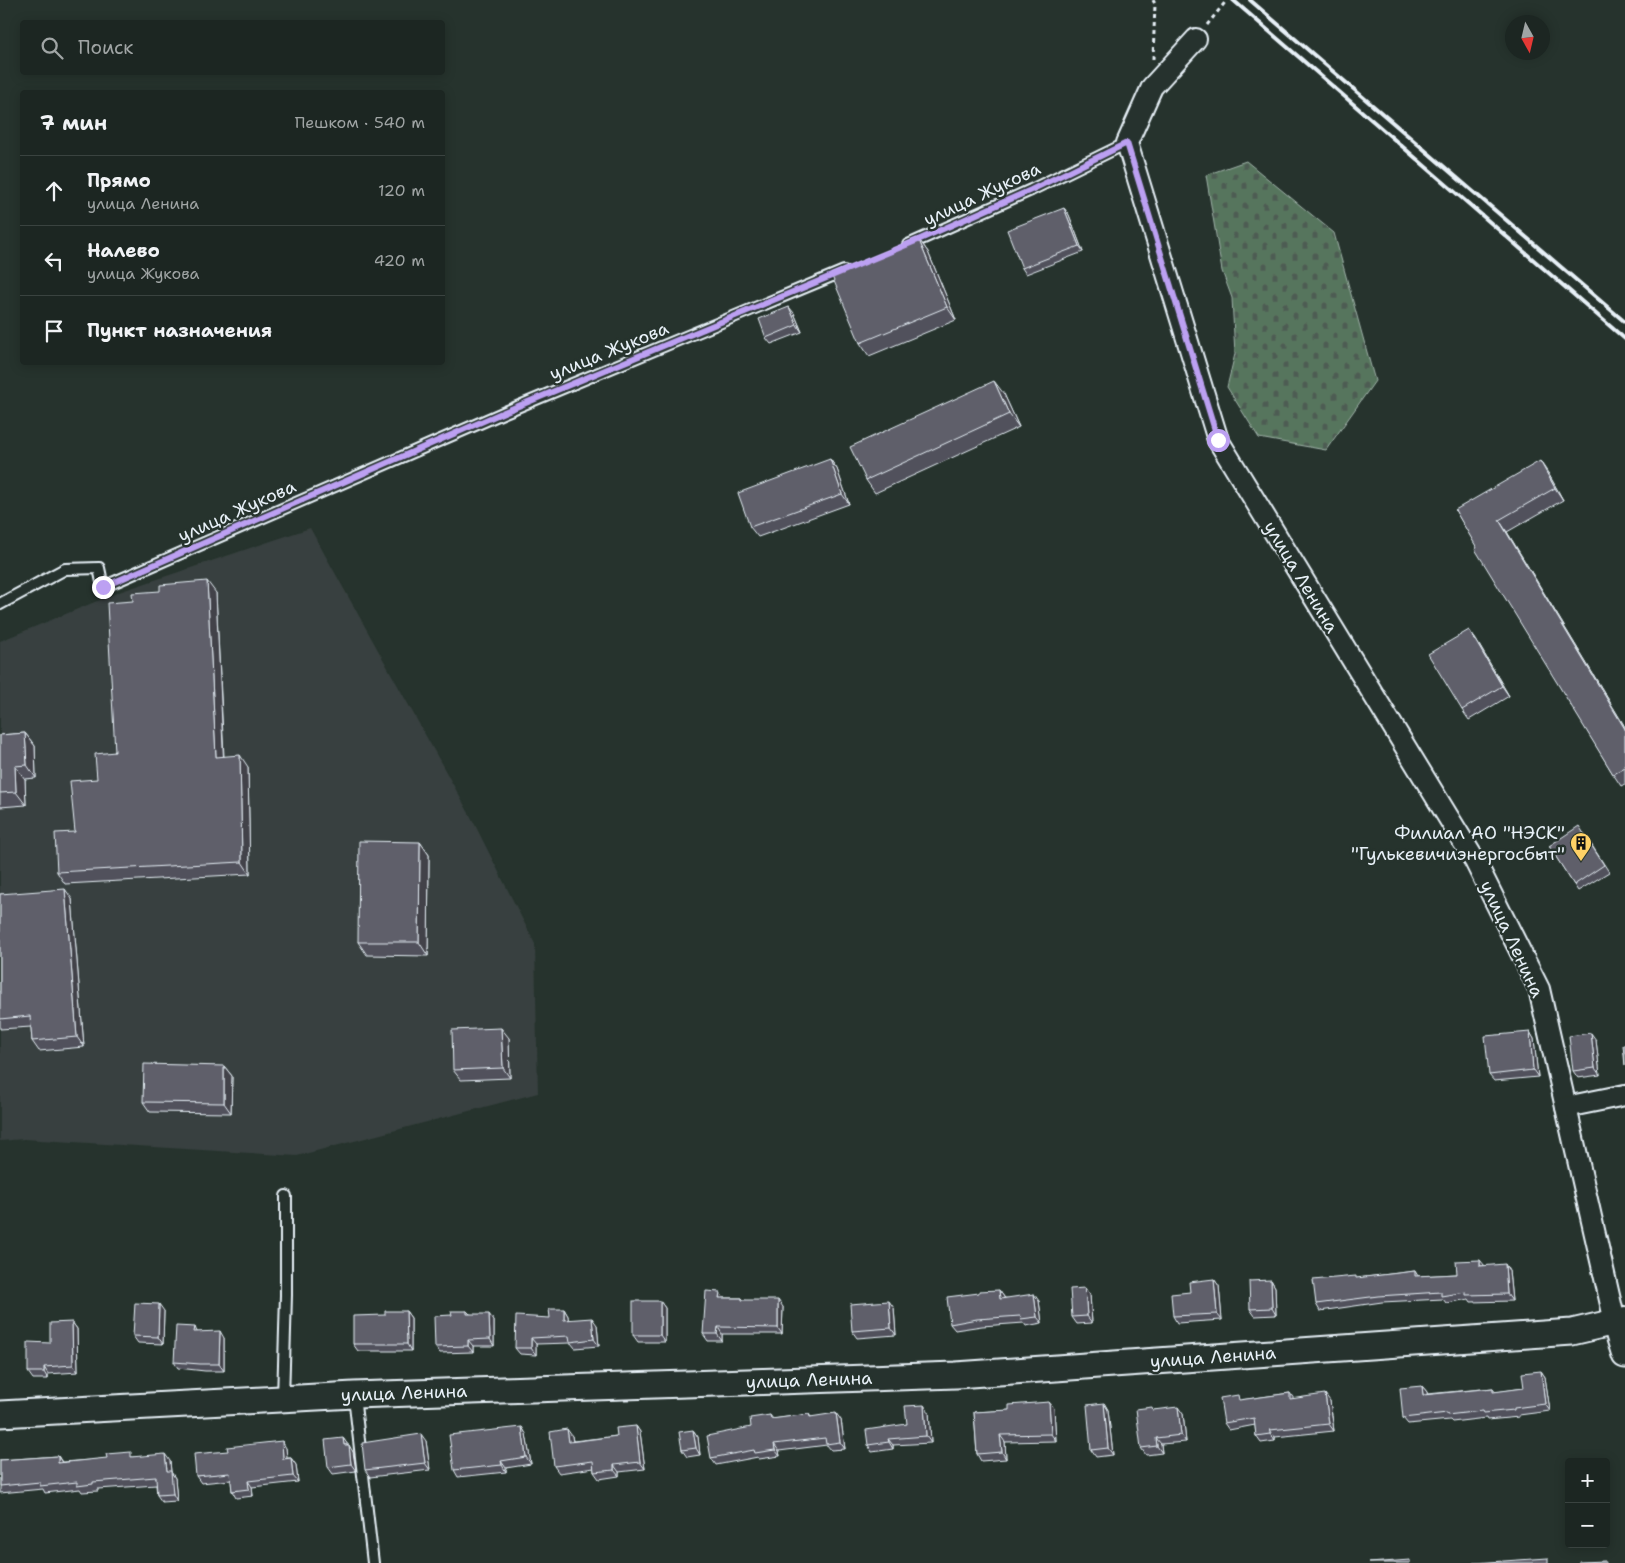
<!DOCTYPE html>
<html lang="ru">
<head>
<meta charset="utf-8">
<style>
  :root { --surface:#1c2622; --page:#252e2a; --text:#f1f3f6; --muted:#a0a5a5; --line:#3a4340 }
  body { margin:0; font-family:"Shantell Sans",sans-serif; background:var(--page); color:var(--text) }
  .controls { position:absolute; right:15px; bottom:15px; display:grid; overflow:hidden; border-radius:5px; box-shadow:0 2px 12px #0003 }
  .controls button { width:45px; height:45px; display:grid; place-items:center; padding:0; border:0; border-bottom:1px solid var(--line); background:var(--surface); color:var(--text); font:25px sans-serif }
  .compass { position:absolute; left:1505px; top:15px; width:45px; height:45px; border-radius:50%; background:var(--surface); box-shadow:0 2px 12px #0003; rotate:172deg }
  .stop { position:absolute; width:15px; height:15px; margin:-11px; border:4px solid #bca0f2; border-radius:50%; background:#fff }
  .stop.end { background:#bca0f2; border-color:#fff; box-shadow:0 1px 5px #0008 }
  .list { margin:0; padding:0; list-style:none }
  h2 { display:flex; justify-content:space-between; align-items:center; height:65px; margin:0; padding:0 20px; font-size:21px }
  h2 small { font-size:16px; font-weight:400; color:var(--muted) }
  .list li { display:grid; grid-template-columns:32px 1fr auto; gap:15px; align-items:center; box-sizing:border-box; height:70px; padding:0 20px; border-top:1px solid var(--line) }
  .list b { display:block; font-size:19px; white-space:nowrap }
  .list p { margin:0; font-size:16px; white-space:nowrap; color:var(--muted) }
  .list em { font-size:16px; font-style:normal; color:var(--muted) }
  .icon { flex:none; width:28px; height:28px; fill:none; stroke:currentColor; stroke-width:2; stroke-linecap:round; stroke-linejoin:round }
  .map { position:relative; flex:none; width:1625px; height:1563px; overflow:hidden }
  .search { position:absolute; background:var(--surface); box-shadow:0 2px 12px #0003; left:20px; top:20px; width:425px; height:55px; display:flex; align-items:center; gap:12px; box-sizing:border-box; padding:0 18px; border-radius:5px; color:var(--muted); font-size:19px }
  .panel { position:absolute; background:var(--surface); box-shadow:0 2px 12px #0003; left:20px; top:90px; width:425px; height:275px; border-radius:5px }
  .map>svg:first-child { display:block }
</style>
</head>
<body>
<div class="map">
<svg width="1625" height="1563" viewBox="0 0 1625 1563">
  <defs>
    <pattern id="cemetery-stones" width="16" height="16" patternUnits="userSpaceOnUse" patternTransform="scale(1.25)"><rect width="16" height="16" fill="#57755d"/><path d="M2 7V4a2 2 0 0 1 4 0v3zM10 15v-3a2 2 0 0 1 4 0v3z" fill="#4e5c53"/></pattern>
  </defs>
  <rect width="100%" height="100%" fill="#26332d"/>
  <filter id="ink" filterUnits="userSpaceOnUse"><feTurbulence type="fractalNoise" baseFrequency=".02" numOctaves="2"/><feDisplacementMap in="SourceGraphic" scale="10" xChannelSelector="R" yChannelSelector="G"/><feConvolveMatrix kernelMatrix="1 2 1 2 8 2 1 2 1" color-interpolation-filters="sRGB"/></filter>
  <g filter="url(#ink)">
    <polygon fill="#37403f" points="310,528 470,815 535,944 538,1093 297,1156 24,1139 0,1141 0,641 119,592"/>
    <polygon fill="url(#cemetery-stones)" stroke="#a0b3aa" points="1246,161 1334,233 1375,381 1326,450 1259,438 1227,387 1235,354 1232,298 1222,271 1206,175"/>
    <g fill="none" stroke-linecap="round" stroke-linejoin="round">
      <g stroke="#e8f1f8" stroke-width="14">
        <g id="service">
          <polyline points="908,245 1031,190 1127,143"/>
          <polyline points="0,604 65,569 99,568 103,587 505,412 844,271"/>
          <polyline points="354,1396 373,1563"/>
          <polyline points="283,1399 286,1295 286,1196"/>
        </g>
      </g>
      <g stroke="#e8f1f8" stroke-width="24">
        <g id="minor">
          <polyline points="1196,39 1152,87 1127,143 1218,440 1475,861 1539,989 1615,1322 1625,1318"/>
          <polyline points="1566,1107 1625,1095"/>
        </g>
      </g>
      <g stroke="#e8f1f8" stroke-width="29">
        <polyline id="tertiary" points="0,1414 354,1395 956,1375 1572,1332 1615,1322 1625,1355"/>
      </g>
      <g stroke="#e8f1f8" stroke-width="3" stroke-dasharray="4 4" stroke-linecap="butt">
        <polyline points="1207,25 1227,0"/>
        <polyline points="1153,59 1155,4 1153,0"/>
      </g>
      <use href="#service" stroke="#26332d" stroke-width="10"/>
      <use href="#minor" stroke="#26332d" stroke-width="20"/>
      <use href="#tertiary" stroke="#26332d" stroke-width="25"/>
      <g stroke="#e8f1f8" stroke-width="4">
        <polyline points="1233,0 1625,339"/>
        <polyline points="1250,0 1625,322"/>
      </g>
    </g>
    <g fill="#51515b" stroke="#e8f1f8">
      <polygon points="1064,208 1069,215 1083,252 1026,274 1022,268"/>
      <polygon points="918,238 928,252 956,320 869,356 860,343"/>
      <polygon points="794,313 802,332 771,344 766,338"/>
      <polygon points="1004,394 1019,427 875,493 866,480"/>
      <polygon points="830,459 837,469 849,504 758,537 750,527"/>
      <polygon points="1548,473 1563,500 1507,532 1625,727 1625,784 1621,786 1613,774 1455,510"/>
      <polygon points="216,593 224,757 248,767 250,874 65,884 57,872 75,832 97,779"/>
      <polygon points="1469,630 1476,640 1509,696 1469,720 1462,710"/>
      <polygon points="25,733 35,746 36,778 25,779 26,805 0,807 0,735"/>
      <polygon points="1584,833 1609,872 1578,891 1549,846"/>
      <polygon points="420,842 429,855 428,956 367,955 358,942"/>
      <polygon points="0,894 72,899 84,1047 39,1051 32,1041 31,1027 0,1029"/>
      <polygon points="1530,1032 1534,1039 1538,1077 1494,1081 1489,1075"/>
      <polygon points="509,1038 510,1078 461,1080 453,1070"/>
      <polygon points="1596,1040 1600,1075 1578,1078 1573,1071"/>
      <polygon points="224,1066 232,1076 231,1113 150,1112 143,1102"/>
      <polygon points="1484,1266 1509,1271 1512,1301 1471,1302 1469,1299 1446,1303 1443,1299 1382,1302 1320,1311 1316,1304 1358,1278 1415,1271 1418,1276 1457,1274"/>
      <polygon points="1214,1279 1219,1286 1222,1320 1177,1323 1173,1316 1190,1292"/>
      <polygon points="1271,1280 1275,1287 1276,1315 1255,1316 1250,1309"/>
      <polygon points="999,1290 1004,1297 1004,1298 1039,1301 1042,1323 1026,1326 1024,1323 982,1326 955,1330 950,1324"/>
      <polygon points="1090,1295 1092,1323 1077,1324 1072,1317"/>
      <polygon points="724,1298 742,1298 744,1300 783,1307 782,1334 722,1334 722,1341 708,1341 703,1334"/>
      <polygon points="660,1301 665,1308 665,1342 638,1342 633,1335"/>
      <polygon points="894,1308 896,1335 857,1338 852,1331"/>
      <polygon points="564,1309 568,1316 568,1320 597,1325 599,1346 575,1348 571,1343 536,1344 536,1355 520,1354 515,1348"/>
      <polygon points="164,1311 163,1344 138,1343 133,1336"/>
      <polygon points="406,1311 411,1318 411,1351 358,1351 353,1344"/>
      <polygon points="467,1311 470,1314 494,1321 494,1346 473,1346 473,1352 440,1353 435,1347 452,1315"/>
      <polygon points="72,1322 77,1329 78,1372 48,1374 48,1379 33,1379 28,1372 50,1343"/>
      <polygon points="195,1327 197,1332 224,1338 224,1371 205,1371 178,1368 174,1362"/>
      <polygon points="1541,1371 1545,1377 1550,1411 1519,1415 1519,1417 1487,1420 1486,1418 1452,1422 1450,1420 1408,1424 1403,1418 1422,1386 1427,1392 1427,1394 1493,1388 1496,1392 1524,1388"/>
      <polygon points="1290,1393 1294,1399 1330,1401 1334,1431 1275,1437 1275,1441 1261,1443 1256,1436 1255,1425 1229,1430 1224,1423 1241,1400"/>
      <polygon points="1104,1403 1108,1410 1113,1455 1096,1457 1091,1450"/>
      <polygon points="1054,1408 1056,1441 1005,1442 1006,1459 981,1461 977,1454 974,1412"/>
      <polygon points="1154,1410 1183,1414 1186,1442 1161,1444 1162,1453 1146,1455 1141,1448"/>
      <polygon points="929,1412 931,1443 893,1445 893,1449 872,1452 868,1445"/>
      <polygon points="809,1414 811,1417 841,1420 845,1449 831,1450 827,1445 779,1451 780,1456 759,1459 758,1457 716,1465 711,1458 751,1427 770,1415 773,1419"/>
      <polygon points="636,1426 640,1432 645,1469 619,1472 619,1476 599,1479 594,1472 594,1468 559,1473 554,1466 572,1436 573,1441 617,1436"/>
      <polygon points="522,1427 526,1434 531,1464 506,1468 506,1472 458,1477 454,1470"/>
      <polygon points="693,1430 698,1437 700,1455 687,1457 682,1450"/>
      <polygon points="343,1438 353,1452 356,1471 333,1474 328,1467"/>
      <polygon points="426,1441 430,1470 370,1477 365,1470"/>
      <polygon points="286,1448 287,1458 291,1458 296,1465 298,1482 252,1487 253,1496 236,1498 232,1491 231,1480 201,1483 196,1476"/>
      <polygon points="58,1456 62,1462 134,1457 170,1461 171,1472 175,1478 177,1501 162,1502 157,1495 156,1485 98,1489 98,1491 82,1492 80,1489 45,1493 43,1489 0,1493 0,1460"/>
    </g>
    <g fill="#42424a" stroke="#e8f1f8">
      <polygon points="1064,208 1069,215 1083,252 1079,246"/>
      <polygon points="918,238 928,252 956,320 947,307"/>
      <polygon points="789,307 794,313 802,332 797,325"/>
      <polygon points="994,381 1004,394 1019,427 1009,414"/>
      <polygon points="830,459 837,469 849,504 842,494"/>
      <polygon points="1540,461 1548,473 1563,500 1555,488"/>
      <polygon points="1499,520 1507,532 1625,727 1625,729"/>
      <polygon points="207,581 216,593 224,769 216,757"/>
      <polygon points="1469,630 1476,640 1509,696 1502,686"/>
      <polygon points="25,733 35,746 36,778 27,765"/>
      <polygon points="240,755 248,767 250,874 242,862"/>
      <polygon points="15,766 25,779 26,805 16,792"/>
      <polygon points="420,842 429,855 428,956 419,942"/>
      <polygon points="65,889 72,899 84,1047 77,1037"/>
      <polygon points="501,1028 509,1038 510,1078 503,1068"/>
      <polygon points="1530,1032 1534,1039 1538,1077 1533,1070"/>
      <polygon points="1591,1033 1596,1040 1600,1075 1595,1068"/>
      <polygon points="224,1066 232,1076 231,1113 224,1103"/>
      <polygon points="1480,1260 1485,1266 1480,1266"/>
      <polygon points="1505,1264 1509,1271 1512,1301 1507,1294"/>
      <polygon points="1214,1279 1219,1286 1222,1320 1217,1314"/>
      <polygon points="1271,1280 1275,1287 1276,1315 1272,1308"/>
      <polygon points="1085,1288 1090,1295 1092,1323 1087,1316"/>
      <polygon points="999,1290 1004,1297 1005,1305 1000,1299"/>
      <polygon points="720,1292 724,1299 719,1298"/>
      <polygon points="1034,1294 1039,1301 1042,1323 1037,1317"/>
      <polygon points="778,1300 783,1307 782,1334 778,1328"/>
      <polygon points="660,1301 665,1308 665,1342 660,1335"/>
      <polygon points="889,1301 894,1308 896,1335 891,1328"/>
      <polygon points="159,1304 164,1311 163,1344 158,1337"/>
      <polygon points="564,1309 568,1316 569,1327 564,1320"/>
      <polygon points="406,1311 411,1318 411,1351 407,1344"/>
      <polygon points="489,1314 494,1321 494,1346 490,1339"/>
      <polygon points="592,1318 597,1325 599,1346 594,1339"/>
      <polygon points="72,1322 77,1329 78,1372 73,1365"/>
      <polygon points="718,1327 722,1334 722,1341 717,1334"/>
      <polygon points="220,1331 224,1338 224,1371 219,1364"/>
      <polygon points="531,1338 536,1344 536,1355 531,1348"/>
      <polygon points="468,1340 473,1346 473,1352 468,1346"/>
      <polygon points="44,1367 48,1374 48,1379 44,1372"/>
      <polygon points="1541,1371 1545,1377 1550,1411 1545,1404"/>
      <polygon points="1422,1386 1427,1392 1428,1402 1423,1395"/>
      <polygon points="1325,1394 1330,1401 1334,1431 1329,1424"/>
      <polygon points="1049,1402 1054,1408 1056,1441 1051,1434"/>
      <polygon points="1104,1403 1108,1410 1113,1455 1108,1448"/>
      <polygon points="924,1405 929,1412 931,1443 926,1436"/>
      <polygon points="1178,1407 1183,1414 1186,1442 1181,1435"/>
      <polygon points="836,1413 841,1420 845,1449 840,1442"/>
      <polygon points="636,1426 640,1432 645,1469 640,1462"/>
      <polygon points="522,1427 526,1434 531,1464 526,1457"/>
      <polygon points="567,1429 572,1436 574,1448 569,1442"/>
      <polygon points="693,1430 698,1437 700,1455 696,1448"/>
      <polygon points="1270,1430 1275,1437 1275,1441 1270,1434"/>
      <polygon points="421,1434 426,1441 430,1470 425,1463"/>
      <polygon points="1000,1435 1005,1442 1006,1459 1002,1452"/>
      <polygon points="343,1438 348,1445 344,1445"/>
      <polygon points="1156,1438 1161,1444 1162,1453 1157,1446"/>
      <polygon points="888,1439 893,1445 893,1449 889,1442"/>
      <polygon points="282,1441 286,1448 288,1466 283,1459"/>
      <polygon points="774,1444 779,1451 780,1456 775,1450"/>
      <polygon points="349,1445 353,1452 356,1471 351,1464"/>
      <polygon points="165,1454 170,1461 171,1472 175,1478 177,1501 173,1494 167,1471"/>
      <polygon points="58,1456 62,1463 58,1463"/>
      <polygon points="291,1458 296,1465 298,1482 293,1476"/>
      <polygon points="501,1461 506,1468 506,1472 502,1465"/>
      <polygon points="614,1465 619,1472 619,1476 614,1470"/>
      <polygon points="248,1481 252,1487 253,1496 249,1489"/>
    </g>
    <g fill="#5e5e6a" stroke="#e8f1f8">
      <polygon points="1064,208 1079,246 1022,268 1007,230"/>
      <polygon points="918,238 947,307 860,343 831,274"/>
      <polygon points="789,307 797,325 766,338 759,319"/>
      <polygon points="994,381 1009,414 866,480 850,447"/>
      <polygon points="830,459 842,494 750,527 738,493"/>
      <polygon points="1540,461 1555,488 1499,520 1625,729 1625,767 1613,774 1475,549 1477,548 1455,510"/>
      <polygon points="207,581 216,757 240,755 242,862 57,872 55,833 75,832 70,781 97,779 95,754 115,752 107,603 133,601 132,593 160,591 160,585"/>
      <polygon points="1469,630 1502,686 1462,710 1428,654"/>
      <polygon points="25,733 27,765 15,766 16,792 0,793 0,735"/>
      <polygon points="1579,826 1604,865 1574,885 1549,846"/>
      <polygon points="359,841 420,842 419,942 358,942"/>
      <polygon points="65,889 77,1037 32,1041 30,1016 0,1019 0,894"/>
      <polygon points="501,1028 503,1068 453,1070 452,1030"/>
      <polygon points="1530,1032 1533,1070 1489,1075 1485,1036"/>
      <polygon points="1591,1033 1595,1068 1573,1071 1569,1036"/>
      <polygon points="1623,1045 1625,1045 1625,1066"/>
      <polygon points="144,1064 224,1066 224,1103 143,1102"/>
      <polygon points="1480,1260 1480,1266 1505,1264 1507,1294 1466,1295 1466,1292 1441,1296 1441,1292 1378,1296 1316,1304 1313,1280 1356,1276 1356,1278 1415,1271 1415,1276 1457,1274 1456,1261"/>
      <polygon points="1214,1279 1217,1314 1173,1316 1171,1294 1190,1292 1189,1282"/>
      <polygon points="1271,1280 1272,1308 1250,1309 1249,1281"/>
      <polygon points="1085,1288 1087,1316 1072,1317 1070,1289"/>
      <polygon points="999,1290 1000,1299 1034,1294 1037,1317 1021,1319 1020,1316 977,1319 950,1324 947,1297 979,1293 979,1291"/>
      <polygon points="706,1291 720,1292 719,1298 742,1298 742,1300 778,1300 778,1328 718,1327 717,1334 703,1334"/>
      <rect x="633" y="1301" width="27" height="34"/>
      <polygon points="889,1301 891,1328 852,1331 850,1304"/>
      <polygon points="135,1303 159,1304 158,1337 133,1336"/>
      <polygon points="549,1309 564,1309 564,1320 592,1318 594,1339 570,1342 569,1336 531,1338 531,1348 515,1348 516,1316 550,1318"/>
      <polygon points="385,1311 406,1311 407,1344 353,1344 353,1316 385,1315"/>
      <polygon points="451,1311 467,1311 467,1314 489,1314 490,1339 468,1340 468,1346 435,1347 434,1316 452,1315"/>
      <polygon points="72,1322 73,1365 44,1367 44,1372 28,1372 28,1342 50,1343 50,1323"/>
      <polygon points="176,1326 195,1327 194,1332 220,1331 219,1364 200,1364 174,1362"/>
      <polygon points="1541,1371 1545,1404 1514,1408 1514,1410 1483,1413 1482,1411 1447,1415 1447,1413 1403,1418 1400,1388 1422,1386 1423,1395 1493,1388 1493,1392 1524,1388 1522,1373"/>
      <polygon points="1290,1393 1290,1399 1325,1394 1329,1424 1270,1430 1270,1434 1256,1436 1254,1418 1224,1423 1220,1398 1238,1395 1239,1400"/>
      <polygon points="1049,1402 1051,1434 1000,1435 1002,1452 977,1454 974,1412 1009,1410 1009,1405"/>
      <polygon points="1104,1403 1108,1448 1091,1450 1087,1405"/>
      <polygon points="924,1405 926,1436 888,1439 889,1442 868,1445 866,1430 907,1424 905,1406"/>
      <polygon points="1152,1407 1153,1410 1178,1407 1181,1435 1156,1438 1157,1446 1141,1448 1136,1409"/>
      <polygon points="836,1413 840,1442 826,1444 825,1438 774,1444 775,1450 755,1453 754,1450 711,1458 707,1436 751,1427 750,1418 770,1415 771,1419 809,1414 810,1417"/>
      <polygon points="636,1426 640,1462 614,1465 614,1470 594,1472 593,1461 554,1466 550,1432 567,1429 569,1442 617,1436 616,1428"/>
      <polygon points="522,1427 526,1457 501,1461 502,1465 454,1470 449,1435"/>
      <polygon points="693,1430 696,1448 682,1450 679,1432"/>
      <polygon points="421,1434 425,1463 365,1470 362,1443"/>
      <polygon points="343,1438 344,1445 349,1445 351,1464 328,1467 325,1440"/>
      <polygon points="282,1441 283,1459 291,1458 293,1476 248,1481 249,1489 232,1491 230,1473 196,1476 194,1454 228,1451 227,1447"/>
      <polygon points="131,1452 131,1457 165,1454 167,1471 171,1471 173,1494 157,1495 156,1477 93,1482 93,1484 77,1486 77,1482 40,1486 40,1482 0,1486 0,1460 58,1456 58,1463 107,1458 106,1454"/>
      <polygon points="1548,1558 1548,1563 1474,1563"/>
      <polygon points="1410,1560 1410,1563 1369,1563"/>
      <polygon points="1605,1561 1605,1563 1579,1563 1579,1562"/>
    </g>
  </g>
  <g fill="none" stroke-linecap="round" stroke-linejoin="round" filter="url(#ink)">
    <polyline stroke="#bca0f2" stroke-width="6" points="103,587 504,412 918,240 1031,190 1127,143 1218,440"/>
  </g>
  <defs>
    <g id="building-pin" transform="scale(1.125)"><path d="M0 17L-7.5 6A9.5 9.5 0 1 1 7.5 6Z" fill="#ffd166" stroke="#26332d"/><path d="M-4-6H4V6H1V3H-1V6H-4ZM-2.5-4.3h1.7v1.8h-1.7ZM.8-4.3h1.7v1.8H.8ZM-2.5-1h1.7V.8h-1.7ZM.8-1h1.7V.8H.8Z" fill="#111"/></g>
  </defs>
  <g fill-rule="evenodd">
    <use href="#building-pin" x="1581" y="843"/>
  </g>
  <g text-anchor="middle" stroke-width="5" stroke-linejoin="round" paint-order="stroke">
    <g font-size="18" fill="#e8f1f8" stroke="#26332d">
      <text transform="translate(982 194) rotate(-25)" y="6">улица Жукова</text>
      <text transform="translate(609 351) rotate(-22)" y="6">улица Жукова</text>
      <text transform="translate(237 511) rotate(-24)" y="6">улица Жукова</text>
      <text transform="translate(1301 577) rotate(59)" y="6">улица Ленина</text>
      <text transform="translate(1512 939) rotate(65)" y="6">улица Ленина</text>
      <text transform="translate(1213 1357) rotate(-4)" y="6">улица Ленина</text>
      <text transform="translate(809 1380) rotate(-2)" y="6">улица Ленина</text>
      <text transform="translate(404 1393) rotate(-2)" y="6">улица Ленина</text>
    </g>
    <g font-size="18" fill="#e8f1f8" stroke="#26332d" text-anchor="end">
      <text x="1565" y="839">Филиал АО "НЭСК"<tspan x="1565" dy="21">"Гулькевичиэнергосбыт"</tspan></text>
    </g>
  </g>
</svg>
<div class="controls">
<button>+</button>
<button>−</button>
</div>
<svg class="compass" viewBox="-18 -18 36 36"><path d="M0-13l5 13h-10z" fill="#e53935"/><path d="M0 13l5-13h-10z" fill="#a0a5a5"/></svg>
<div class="stop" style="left:1218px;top:440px"></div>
<div class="stop end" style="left:103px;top:587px"></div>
<div class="search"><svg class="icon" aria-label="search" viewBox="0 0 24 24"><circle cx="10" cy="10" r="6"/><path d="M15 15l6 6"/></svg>Поиск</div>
<section class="panel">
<h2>7 мин<small>Пешком · 540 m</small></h2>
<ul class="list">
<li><svg class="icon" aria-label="ahead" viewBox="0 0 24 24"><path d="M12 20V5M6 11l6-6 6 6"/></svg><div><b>Прямо</b><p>улица Ленина</p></div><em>120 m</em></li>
<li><svg class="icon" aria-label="left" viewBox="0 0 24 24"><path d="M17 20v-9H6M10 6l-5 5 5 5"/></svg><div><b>Налево</b><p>улица Жукова</p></div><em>420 m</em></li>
<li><svg class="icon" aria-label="arrive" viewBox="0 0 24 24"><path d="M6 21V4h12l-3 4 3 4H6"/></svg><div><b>Пункт назначения</b></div></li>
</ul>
</section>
</div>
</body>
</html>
